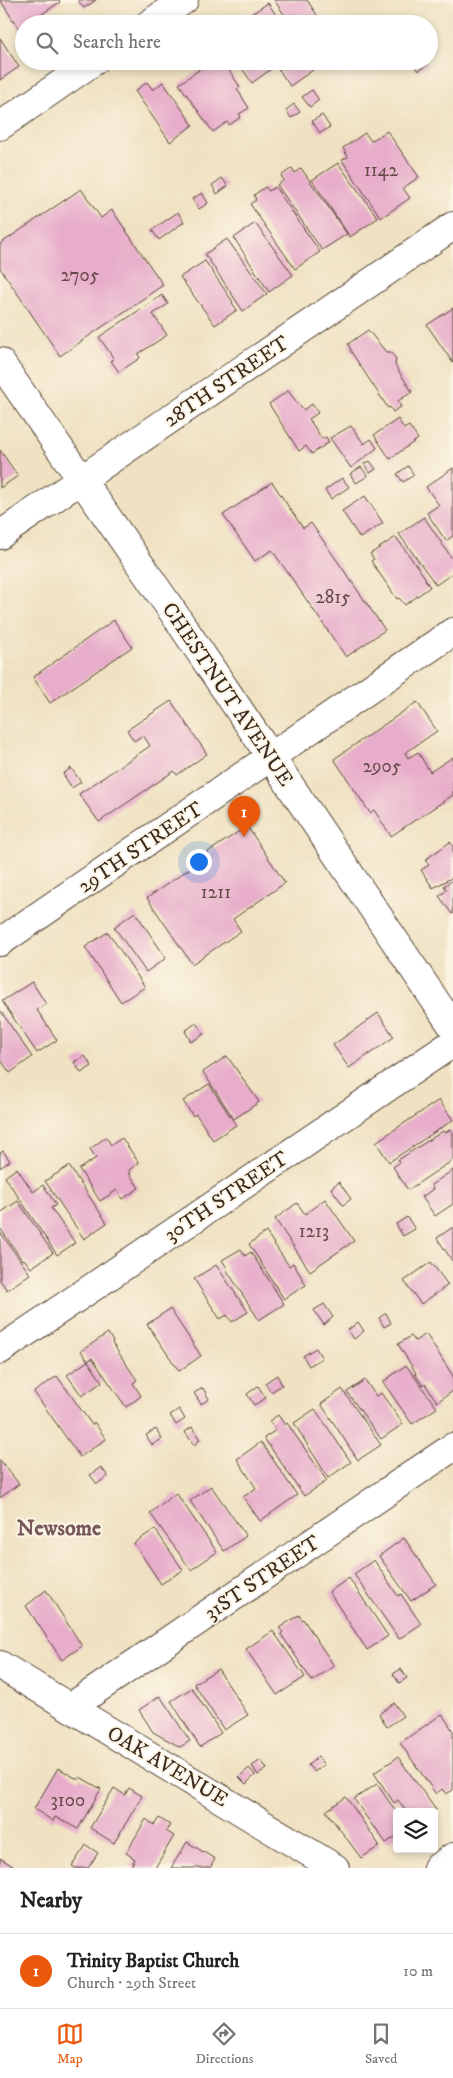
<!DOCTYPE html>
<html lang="en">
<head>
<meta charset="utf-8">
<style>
  :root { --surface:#fff; --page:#f6f6f6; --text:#222; --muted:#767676; --line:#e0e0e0; --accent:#ea580c }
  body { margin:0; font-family:"IM FELL DW Pica",serif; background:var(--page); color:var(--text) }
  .controls { position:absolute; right:15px; bottom:15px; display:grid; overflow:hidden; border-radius:5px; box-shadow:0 2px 8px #0003 }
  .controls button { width:45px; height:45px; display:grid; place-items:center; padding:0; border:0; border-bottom:1px solid var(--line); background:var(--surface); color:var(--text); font:25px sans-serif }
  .you { position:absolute; left:198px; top:861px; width:18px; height:18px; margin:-12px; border:4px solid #fff; border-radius:50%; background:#1a73e8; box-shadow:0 0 0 8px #1a73e833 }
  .badge { display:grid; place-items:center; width:32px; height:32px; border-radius:50%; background:var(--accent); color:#fff; font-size:16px; font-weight:700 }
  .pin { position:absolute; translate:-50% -41px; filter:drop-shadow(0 1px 2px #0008) }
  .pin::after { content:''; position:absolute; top:26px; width:18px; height:15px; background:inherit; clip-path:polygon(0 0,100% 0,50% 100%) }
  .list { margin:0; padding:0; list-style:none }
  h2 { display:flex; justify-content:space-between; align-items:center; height:65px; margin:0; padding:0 20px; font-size:21px }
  h2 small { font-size:16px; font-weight:400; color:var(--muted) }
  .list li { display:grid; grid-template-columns:32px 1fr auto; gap:15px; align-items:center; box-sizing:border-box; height:75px; padding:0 20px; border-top:1px solid var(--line) }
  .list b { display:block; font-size:19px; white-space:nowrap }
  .list p { margin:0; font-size:16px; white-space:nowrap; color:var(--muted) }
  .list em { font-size:16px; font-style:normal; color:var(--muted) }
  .icon { flex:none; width:28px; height:28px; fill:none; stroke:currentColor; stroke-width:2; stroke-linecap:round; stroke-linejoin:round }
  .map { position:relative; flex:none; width:453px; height:1868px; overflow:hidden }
  .search { position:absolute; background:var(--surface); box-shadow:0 2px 8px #0003; left:15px; right:15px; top:15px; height:55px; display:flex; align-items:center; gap:12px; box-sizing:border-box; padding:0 18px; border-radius:28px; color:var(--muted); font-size:19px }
  .sheet { height:140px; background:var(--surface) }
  nav { display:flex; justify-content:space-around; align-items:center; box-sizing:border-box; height:70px; border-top:1px solid var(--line); background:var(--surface); font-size:14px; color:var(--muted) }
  nav a { display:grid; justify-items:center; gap:2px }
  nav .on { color:var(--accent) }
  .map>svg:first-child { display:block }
</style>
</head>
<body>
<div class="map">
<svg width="453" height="1868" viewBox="0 0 453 1868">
  <rect width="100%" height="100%" fill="#fcf5e5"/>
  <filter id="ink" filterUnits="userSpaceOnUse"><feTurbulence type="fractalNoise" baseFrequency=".02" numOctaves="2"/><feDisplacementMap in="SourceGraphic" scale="10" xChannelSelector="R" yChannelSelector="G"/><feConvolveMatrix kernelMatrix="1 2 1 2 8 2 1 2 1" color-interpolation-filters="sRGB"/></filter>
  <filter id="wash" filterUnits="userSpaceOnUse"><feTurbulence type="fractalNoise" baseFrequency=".0096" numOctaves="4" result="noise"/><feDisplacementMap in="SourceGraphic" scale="20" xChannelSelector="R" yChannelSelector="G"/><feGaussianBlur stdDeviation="1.12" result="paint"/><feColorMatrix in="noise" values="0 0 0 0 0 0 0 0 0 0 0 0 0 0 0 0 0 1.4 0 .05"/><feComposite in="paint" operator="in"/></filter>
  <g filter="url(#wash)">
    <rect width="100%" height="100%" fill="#efe1c1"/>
    <g id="blocks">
      <g fill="#e7adca">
        <polygon points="0,0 59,0 60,2 27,24 24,24 24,26 19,29"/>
        <polygon points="78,0 96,0 84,8"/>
        <polygon points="274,0 307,0 323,24 286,24 283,19 286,17"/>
        <polygon points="268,3 282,24 248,24 244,19"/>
        <polygon points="236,15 244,24 224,24"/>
        <polygon points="0,38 19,67 0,80"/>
        <polygon points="193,61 223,61 240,87 237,89 249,108 239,114 241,117 229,125 227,122 213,132 179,84 199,70"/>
        <polygon points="237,61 270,61 274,67 252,83"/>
        <polygon points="273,61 307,61 313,70 290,86"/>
        <polygon points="411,61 426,61 428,64 418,71"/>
        <polygon points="147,82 153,90 163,82 193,125 170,142 135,91"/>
        <polygon points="312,90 319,100 310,107 302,97"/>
        <polygon points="294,104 300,112 291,118 286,110"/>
        <polygon points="322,115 330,127 320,133 312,121"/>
        <polygon points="387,131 419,177 403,188 410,198 381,218 342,160 348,157 343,148 365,133 371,141"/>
        <polygon points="338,163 378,218 350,237 312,180"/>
        <polygon points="292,168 295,173 301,168 347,234 322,250 277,185 284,180 281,176"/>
        <polygon points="222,178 228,186 217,194 212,185"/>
        <polygon points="265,187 269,191 275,187 320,252 295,269 250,204 256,200 254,195"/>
        <polygon points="81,189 101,218 112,210 163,285 60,356 0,268 0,244"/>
        <polygon points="202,193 208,203 199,209 192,199"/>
        <polygon points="178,212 184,222 159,240 152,230"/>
        <polygon points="255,223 293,275 269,292 234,238"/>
        <polygon points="227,239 267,294 243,311 205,254"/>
        <polygon points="205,261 233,302 232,303 237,310 215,325 180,277"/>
        <polygon points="162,295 168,304 153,314 167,335 138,354 140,358 119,372 111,361 114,359 99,337"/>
        <polygon points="453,308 453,363 427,325"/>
        <polygon points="368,330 386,352 391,352 396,359 395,365 412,392 398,401 401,407 393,412 390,407 388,408 350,350 351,350 348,344"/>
        <polygon points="288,391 303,410 312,404 318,413 309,419 322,439 326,437 329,442 312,454 306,446 299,451 269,404"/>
        <polygon points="398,419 404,429 409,426 418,439 390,459 374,435"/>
        <polygon points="351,426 364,444 371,439 377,448 351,468 330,438"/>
        <polygon points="0,450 18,476 0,488"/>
        <polygon points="370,461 376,469 370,473 364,464"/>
        <polygon points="408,466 414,475 403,482 397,474"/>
        <polygon points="361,467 368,476 356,483 350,474"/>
        <polygon points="453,468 453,536 446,541 427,513 439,505 426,487"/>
        <polygon points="342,478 349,487 331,499 325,490"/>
        <polygon points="272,482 303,528 311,523 385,630 346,657 272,550 255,561 223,515"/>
        <polygon points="365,496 383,523 360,538 342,511"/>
        <polygon points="424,517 453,560 453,573 436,585 399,534"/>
        <polygon points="396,537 426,579 425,580 430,587 405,605 399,598 397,599 371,561 374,559 370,554"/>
        <polygon points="114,620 132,647 50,703 33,677"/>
        <polygon points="171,701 207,754 177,775 174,771 99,822 79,794 150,746 143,735 134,741 127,730"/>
        <polygon points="417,702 437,731 405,753 408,758 418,752 430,772 453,757 453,795 391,836 374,810 370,813 334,759"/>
        <polygon points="71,768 81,782 72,788 63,774"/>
        <polygon points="247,826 285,883 233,919 241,931 192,964 147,898 192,867 190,864"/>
        <polygon points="450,842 453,846 453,877 433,888 421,870 429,865 425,860"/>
        <polygon points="453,880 453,914 452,914 439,896 447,890 444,886"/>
        <polygon points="135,912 166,958 146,972 114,927"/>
        <polygon points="108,932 145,987 121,1002 85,947"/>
        <polygon points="32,982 46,1004 37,1010 57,1040 37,1053 2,1001"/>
        <polygon points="0,1010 32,1057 10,1073 0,1059"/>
        <polygon points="378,1013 394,1037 349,1068 333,1045"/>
        <polygon points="196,1023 204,1034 191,1042 185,1031"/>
        <polygon points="85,1056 92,1066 81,1073 74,1062"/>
        <polygon points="227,1056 259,1102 234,1119 203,1072"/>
        <polygon points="209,1084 236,1125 213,1140 196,1114 193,1116 183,1101"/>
        <polygon points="439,1100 453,1120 389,1162 376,1142"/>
        <polygon points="451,1129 453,1133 453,1160 408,1190 393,1167 399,1163 398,1160 443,1131 445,1133"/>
        <polygon points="106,1137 111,1145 122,1138 139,1163 129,1170 131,1173 129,1173 139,1188 123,1199 117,1190 100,1201 79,1169 96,1158 90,1149"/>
        <polygon points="3,1151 10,1161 0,1168 0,1153"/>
        <polygon points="69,1166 107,1223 84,1239 45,1181"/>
        <polygon points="17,1168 33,1192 43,1185 56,1205 51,1208 75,1243 57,1255 5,1177"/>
        <polygon points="453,1170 453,1204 435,1216 422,1197 433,1189 431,1185"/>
        <polygon points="339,1182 351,1199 343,1205 331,1188"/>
        <polygon points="325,1199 354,1241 310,1271 275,1219 297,1203 305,1214"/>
        <polygon points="18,1201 53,1253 31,1268 24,1259 22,1260 0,1228 0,1213"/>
        <polygon points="407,1217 415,1229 403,1236 396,1224"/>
        <polygon points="453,1227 453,1262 437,1238"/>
        <polygon points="0,1232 30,1274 7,1290 0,1280"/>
        <polygon points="266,1232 289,1266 293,1263 306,1285 284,1299 249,1244"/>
        <polygon points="241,1249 245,1256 251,1252 284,1304 259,1320 226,1269 227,1268 222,1260"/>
        <polygon points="431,1262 448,1285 421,1304 404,1281"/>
        <polygon points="216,1265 248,1312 232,1322 227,1315 220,1319 194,1279"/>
        <polygon points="324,1304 333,1317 324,1325 314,1310"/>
        <polygon points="170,1309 201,1356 179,1371 147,1324"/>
        <polygon points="386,1313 391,1323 384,1327 379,1318"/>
        <polygon points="358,1322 364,1331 354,1339 348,1330"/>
        <polygon points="108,1333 113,1342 112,1343 137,1380 133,1383 141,1396 126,1407 92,1358 88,1361 81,1351"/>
        <polygon points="426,1334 453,1376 453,1391 437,1402 425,1384 423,1386 415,1374 416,1373 398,1344 411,1336 415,1341"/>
        <polygon points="316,1348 322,1358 309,1366 303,1356"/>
        <polygon points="88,1361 102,1382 82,1396 67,1375"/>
        <polygon points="406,1365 437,1408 412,1424 383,1382"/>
        <polygon points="277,1375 282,1385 271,1392 265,1383"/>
        <polygon points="57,1376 92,1425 94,1422 106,1439 80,1457 34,1392"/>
        <polygon points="365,1380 376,1396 381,1393 403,1424 381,1439 347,1392"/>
        <polygon points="258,1386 266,1398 254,1405 247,1394"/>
        <polygon points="203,1388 209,1399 201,1404 194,1393"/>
        <polygon points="342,1389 381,1445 358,1460 321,1404"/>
        <polygon points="179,1409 185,1419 176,1425 170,1415"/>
        <polygon points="315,1409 351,1462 328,1478 294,1423"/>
        <polygon points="278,1415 285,1425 287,1423 327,1481 304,1496 264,1438 276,1430 269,1421"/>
        <polygon points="192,1427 200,1440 194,1445 185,1432"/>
        <polygon points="156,1429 162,1439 152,1445 146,1435"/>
        <polygon points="261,1442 297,1495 260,1521 243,1497 256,1488 237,1459"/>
        <polygon points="0,1460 19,1484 0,1498"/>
        <polygon points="101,1467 108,1476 97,1484 90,1475"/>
        <polygon points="211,1486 246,1536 224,1551 190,1501"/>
        <polygon points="176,1493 217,1552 191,1570 150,1513"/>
        <polygon points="155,1529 183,1570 161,1584 134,1543"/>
        <polygon points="404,1538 436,1584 411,1601 379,1556"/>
        <polygon points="374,1560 398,1596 401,1594 421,1624 399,1639 354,1574"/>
        <polygon points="349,1578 388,1636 367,1650 329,1592"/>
        <polygon points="46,1590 82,1646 62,1660 26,1606"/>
        <polygon points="299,1615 302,1620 303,1619 334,1666 312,1681 281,1634 283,1632 279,1628"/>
        <polygon points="273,1631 305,1677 277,1695 246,1649"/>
        <polygon points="218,1669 248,1715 224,1730 194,1684"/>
        <polygon points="401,1669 407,1678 399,1683 393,1674"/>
        <polygon points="192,1688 221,1733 200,1747 171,1701"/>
        <polygon points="160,1696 190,1741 180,1747 153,1732 139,1710"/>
        <polygon points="394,1703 403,1716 387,1727 379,1714"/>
        <polygon points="442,1714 453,1731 453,1790 446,1794 442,1789 436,1794 400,1743"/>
        <polygon points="318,1757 324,1765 314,1772 308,1765"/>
        <polygon points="398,1757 436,1810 433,1812 407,1812 398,1800 394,1803 374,1773"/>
        <polygon points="261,1760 267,1769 258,1775 252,1766"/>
        <polygon points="58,1768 79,1780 80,1777 101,1789 78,1829 55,1817 53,1821 34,1809"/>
        <polygon points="249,1768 255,1775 246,1784 239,1777"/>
        <polygon points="377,1784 397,1813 397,1836 386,1843 375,1827 374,1828 354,1799"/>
        <polygon points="114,1788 125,1795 129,1788 142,1796 114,1843 90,1828"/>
        <polygon points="346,1797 380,1846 361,1858 326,1811"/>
        <polygon points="159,1818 170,1825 166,1831 174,1836 155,1868 130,1868 135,1859 126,1853 146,1819 154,1825"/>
        <polygon points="187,1842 215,1859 210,1868 171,1868"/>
        <polygon points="86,1845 98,1853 88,1868 75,1868 72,1866"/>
        <polygon points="0,1858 16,1868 0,1868"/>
      </g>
    </g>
  </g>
  <g filter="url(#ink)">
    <use href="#blocks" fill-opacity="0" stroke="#564536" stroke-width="1"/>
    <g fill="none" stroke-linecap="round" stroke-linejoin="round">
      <g stroke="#564536" stroke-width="30">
        <g id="minor">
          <polyline points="0,942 453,632"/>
          <polyline points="0,1350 453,1043"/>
          <polyline points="0,1665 335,1868"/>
          <polyline points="71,1707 453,1447"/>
          <polyline points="437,1868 453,1857"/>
        </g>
      </g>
      <g stroke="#564536" stroke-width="30">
        <g id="major">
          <polyline points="149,24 184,0"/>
          <polyline points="0,126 94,61"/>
          <polyline points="0,362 175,615 453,1027"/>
          <polyline points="0,535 453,226"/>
        </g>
      </g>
      <use href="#minor" stroke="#fff" stroke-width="28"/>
      <use href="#major" stroke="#fff" stroke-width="28"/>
    </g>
  </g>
  <g text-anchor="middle" stroke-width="4" stroke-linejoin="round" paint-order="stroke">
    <g font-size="19" fill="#664b49">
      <text x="381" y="176">1142</text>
      <text x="80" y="281">2705</text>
      <text x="333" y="603">2815</text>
      <text x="382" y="772">2905</text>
      <text x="216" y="898">1211</text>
      <text x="314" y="1237">1213</text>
      <text x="68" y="1806">3100</text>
    </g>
    <g font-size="21" fill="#3b2a1e" stroke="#fcf5e5">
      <text transform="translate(226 381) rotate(-34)" y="7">28TH STREET</text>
      <text transform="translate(228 694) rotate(56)" y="7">CHESTNUT AVENUE</text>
      <text transform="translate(140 847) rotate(-34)" y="7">29TH STREET</text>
      <text transform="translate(226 1196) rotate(-34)" y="7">30TH STREET</text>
      <text transform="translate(262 1577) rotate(-34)" y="7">31ST STREET</text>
      <text transform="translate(168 1766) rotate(31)" y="7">OAK AVENUE</text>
    </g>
    <g font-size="22" font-weight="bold" fill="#77585a" stroke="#fcf5e5">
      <text x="59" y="1535">Newsome</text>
    </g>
  </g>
</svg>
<div class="controls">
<button><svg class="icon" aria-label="layers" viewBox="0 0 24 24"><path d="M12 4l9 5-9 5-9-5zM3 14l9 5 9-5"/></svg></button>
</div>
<div class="you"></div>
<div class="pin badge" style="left:244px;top:837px">1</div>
<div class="search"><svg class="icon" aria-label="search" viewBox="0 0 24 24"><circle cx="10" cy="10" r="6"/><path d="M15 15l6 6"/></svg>Search here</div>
</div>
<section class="sheet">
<h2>Nearby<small></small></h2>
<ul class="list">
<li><span class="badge">1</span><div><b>Trinity Baptist Church</b><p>Church · 29th Street</p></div><em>10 m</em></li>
</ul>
</section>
<nav>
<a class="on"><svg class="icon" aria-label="map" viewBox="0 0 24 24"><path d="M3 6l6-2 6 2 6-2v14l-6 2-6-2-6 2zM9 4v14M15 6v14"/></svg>Map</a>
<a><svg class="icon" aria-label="directions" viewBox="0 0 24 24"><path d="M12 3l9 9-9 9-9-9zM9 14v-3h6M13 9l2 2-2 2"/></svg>Directions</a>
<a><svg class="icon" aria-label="saved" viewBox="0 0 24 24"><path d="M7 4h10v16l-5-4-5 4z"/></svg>Saved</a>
</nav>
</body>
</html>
